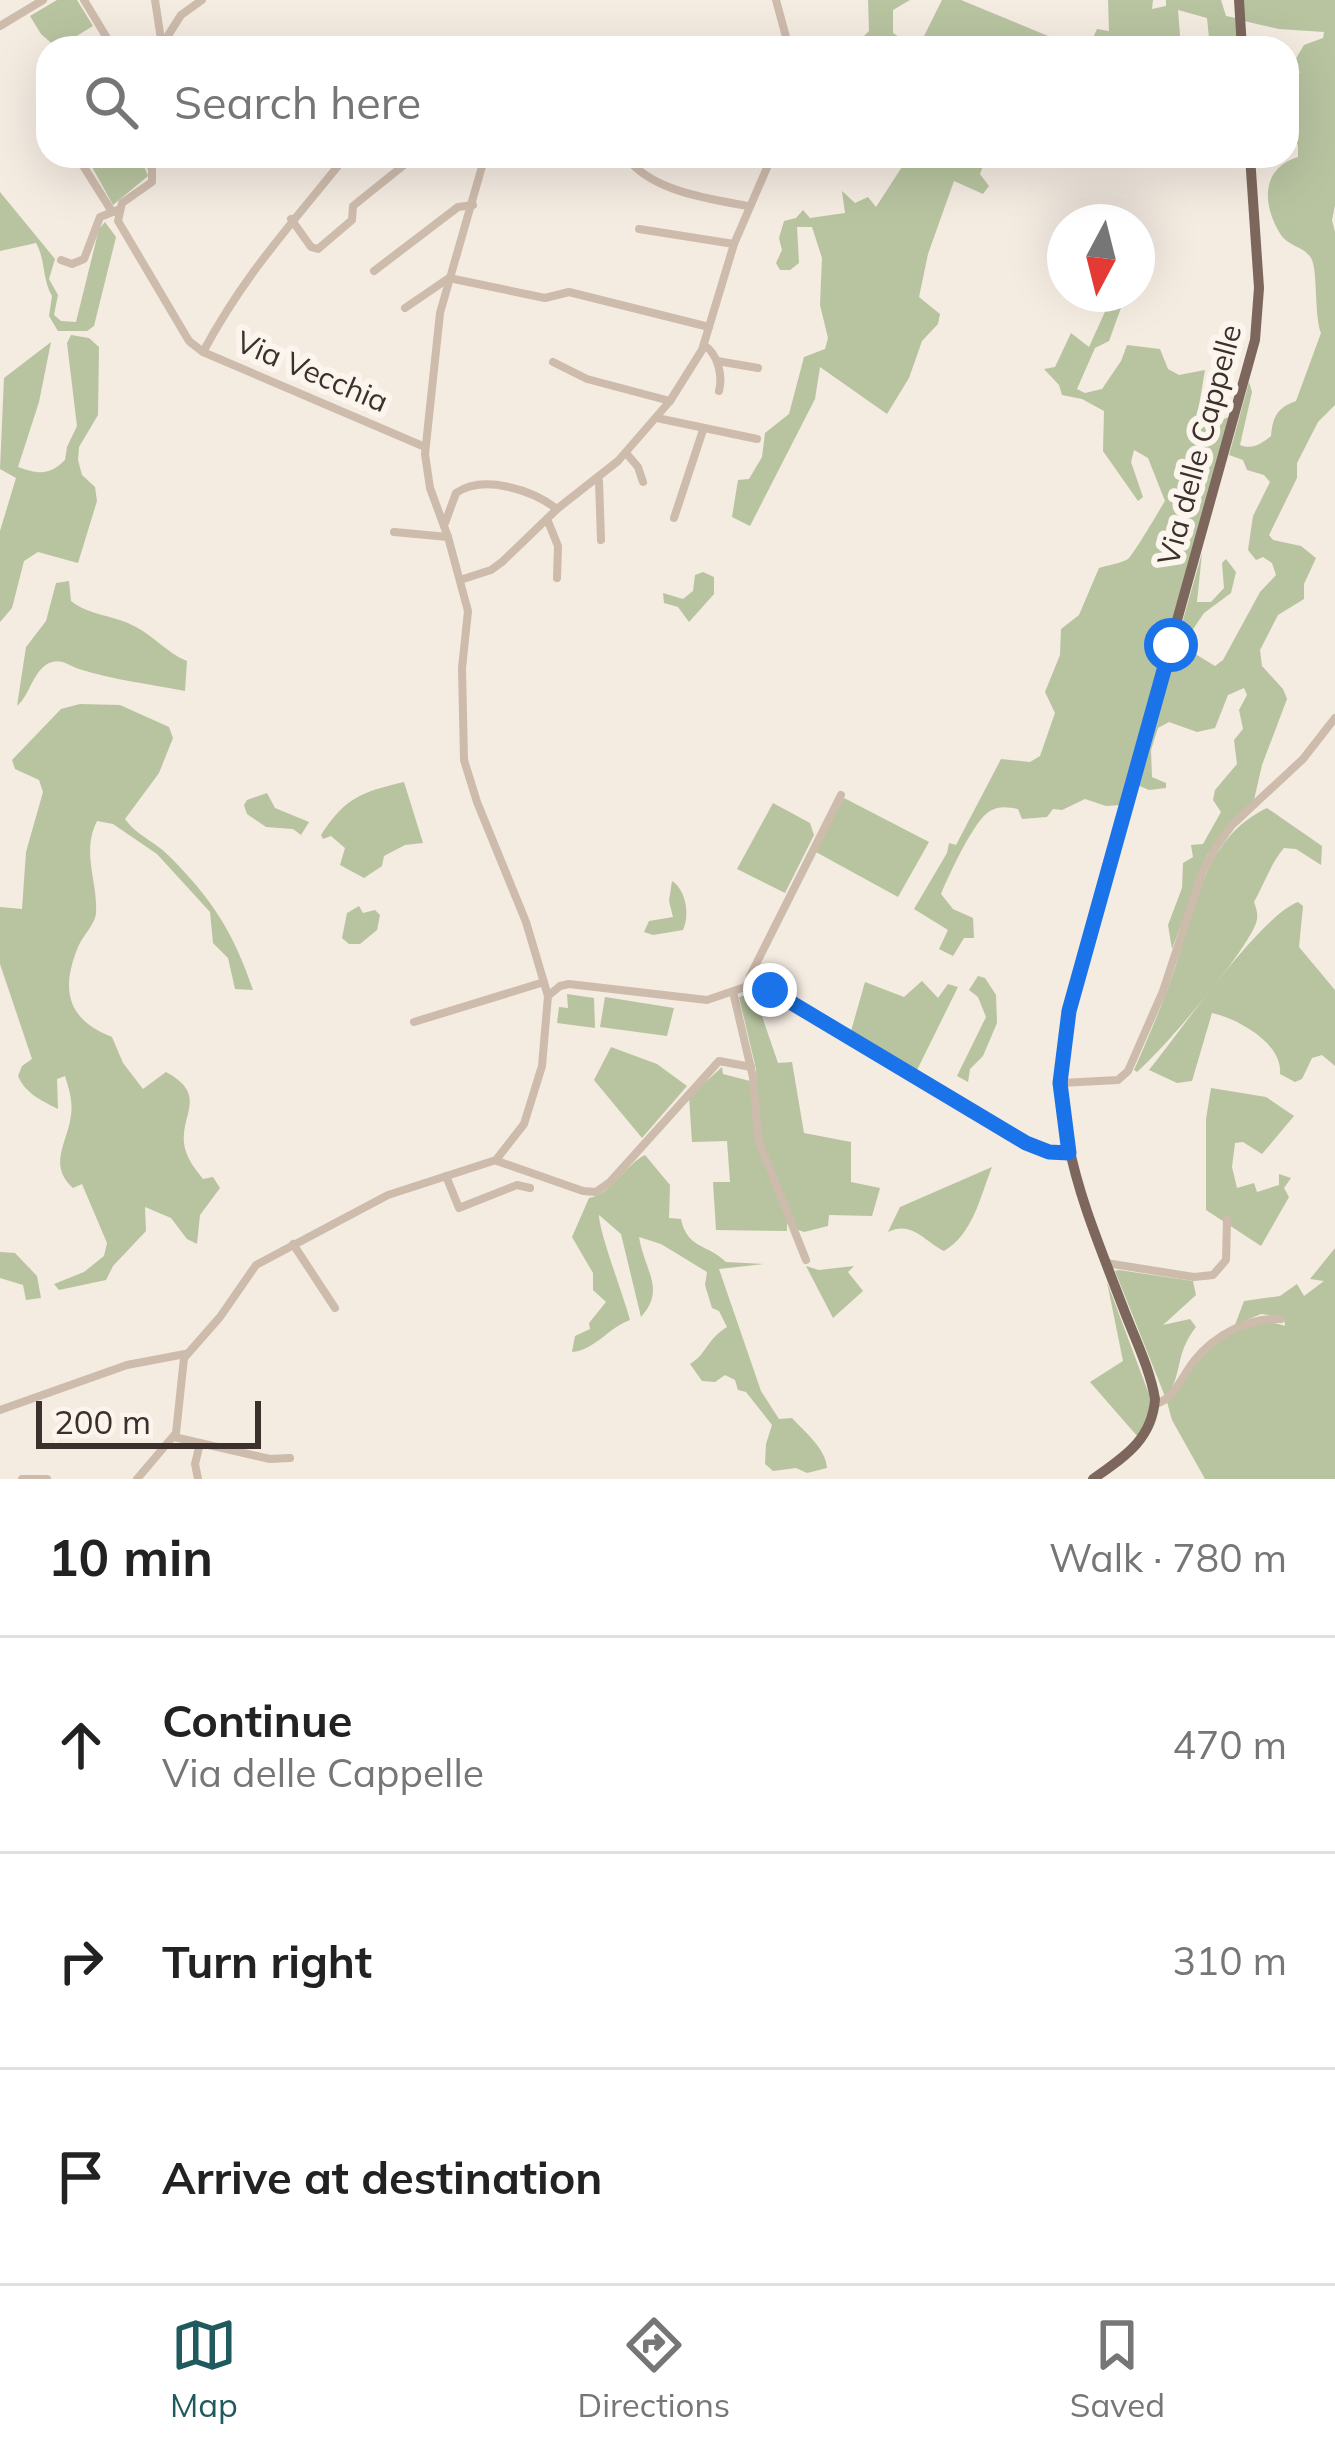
<!DOCTYPE html>
<html lang="en">
<head>
<meta charset="utf-8">
<style>
  :root { --surface:#fff; --page:#f6f6f6; --text:#222; --muted:#767676; --line:#e0e0e0; --accent:#1f5a5e }
  body { margin:0; font-family:Mulish,sans-serif; background:var(--page); color:var(--text) }
  .compass { position:absolute; left:1047px; top:204px; width:108px; height:108px; border-radius:50%; background:var(--surface); box-shadow:0 12px 48px #0002; rotate:187deg }
  .scale { position:absolute; left:36px; bottom:30px; width:225px; box-sizing:border-box; padding-left:12px; border:6px solid #3b302b; border-top:0; font-size:33px; line-height:42px; white-space:nowrap; color:#3b302b; -webkit-text-stroke:9px #fbf5ee; paint-order:stroke }
  .stop { position:absolute; width:36px; height:36px; margin:-27px; border:9px solid #1a73e8; border-radius:50%; background:#fff }
  .stop.end { background:#1a73e8; border-color:#fff; box-shadow:0 3px 12px #0008 }
  .list { margin:0; padding:0; list-style:none }
  h2 { display:flex; justify-content:space-between; align-items:center; height:156px; margin:0; padding:0 48px; font-size:51px }
  h2 small { font-size:39px; font-weight:400; color:var(--muted) }
  .list li { display:grid; grid-template-columns:78px 1fr auto; gap:36px; align-items:center; box-sizing:border-box; height:216px; padding:0 48px; border-top:3px solid var(--line) }
  .list b { display:block; font-size:45px; white-space:nowrap }
  .list p { margin:0; font-size:39px; white-space:nowrap; color:var(--muted) }
  .list em { font-size:39px; font-style:normal; color:var(--muted) }
  .icon { flex:none; width:66px; height:66px; fill:none; stroke:currentColor; stroke-width:2; stroke-linecap:round; stroke-linejoin:round }
  .map { position:relative; flex:none; width:1335px; height:1479px; overflow:hidden }
  .search { position:absolute; background:var(--surface); box-shadow:0 12px 48px #0002; left:36px; right:36px; top:36px; height:132px; display:flex; align-items:center; gap:30px; box-sizing:border-box; padding:0 42px; border-radius:36px; color:var(--muted); font-size:45px }
  .sheet { height:804px; background:var(--surface) }
  nav { display:flex; justify-content:space-around; align-items:center; box-sizing:border-box; height:168px; border-top:3px solid var(--line); background:var(--surface); font-size:33px; color:var(--muted) }
  nav a { display:grid; justify-items:center; gap:6px }
  nav .on { color:var(--accent) }
  .map>svg:first-child { display:block }
</style>
</head>
<body>
<div class="map">
<svg width="1335" height="1479" viewBox="0 0 1335 1479">
  <rect width="100%" height="100%" fill="#f4ebe1"/>
  <g fill="#b8c4a0">
    <polygon points="57,0 77,0 93,26 57,48 41,34 30,16"/>
    <polygon points="868,0 910,0 893,10 893,33 916,48 865,48 861,39 869,31"/>
    <polygon points="942,0 961,0 1058,40 1061,48 918,48"/>
    <polygon points="1108,0 1153,0 1152,9 1166,6 1166,0 1221,0 1226,16 1236,18 1238,48 1210,48 1207,18 1178,10 1181,48 1096,48 1091,42 1097,29 1109,31"/>
    <path d="M1243,0H1335V205L1332,220L1335,232V405L1318,422L1297,463V478L1269,535L1273,540L1301,546L1316,558L1304,584V599L1278,615L1260,650L1262,666L1283,689L1287,699L1262,765L1254,800L1226,828L1207,855L1172,949L1168,925L1182,888L1183,863L1193,857L1191,845L1203,844L1221,812L1213,800L1215,790L1237,764L1234,740L1243,729L1239,710L1247,695L1244,688L1228,695L1215,728L1197,732L1169,722L1158,728L1151,750L1152,777L1166,783V788L1149,790L1137,785L1173,657L1187,649L1215,666L1223,660L1260,592L1276,575L1272,563L1263,557L1256,560L1248,550L1253,516L1270,482L1264,475L1247,470L1243,460L1229,455L1249,382L1252,392L1240,445C1252,450 1261,444 1271,436C1273,416 1277,408 1296,401L1321,333C1314,316 1318,268 1311,258C1305,247 1288,246 1281,235C1263,207 1259,169 1298,157V145L1287,136V86L1300,72L1292,65L1304,45L1323,38L1324,32L1279,29L1244,21Z"/>
    <polygon points="86,156 140,156 148,176 113,205"/>
    <polygon points="909,156 987,156 980,174 989,186 983,194 954,181 928,254 919,297 940,314 938,324 922,341 909,378 887,414 820,367 815,399 750,526 732,517 738,480 749,479 762,457 765,433 789,414 804,357 825,349 828,338 820,305 822,258 812,227 797,227 799,263 790,270 780,270 776,263 782,250 779,238 784,221 796,218 803,210 810,218 845,213 842,191 855,203 868,197 876,207"/>
    <path d="M0,192L55,259L49,279L58,295L54,315L61,321L76,322L99,229L105,222L116,237L94,326L87,331H58L49,316L52,296C42,279 46,261 36,243L0,251Z"/>
    <path d="M1113,294H1126L1109,341L1095,348L1077,389L1085,393L1102,389L1121,361L1127,345L1160,349L1168,369L1179,375L1205,370L1197,417L1207,425L1229,417L1122,805L1106,806L1085,799L1062,810L1053,809L1047,817L1022,819L1018,809C1007,807 999,806 990,811C974,820 949,875 941,894L953,909L973,918L974,938H964L953,956L939,949L948,930L914,909L947,853L949,843L956,845L1001,759L1030,762L1040,756L1055,713L1045,692L1060,655L1061,629L1079,615L1099,568C1108,565 1119,564 1128,559C1132,557 1160,509 1165,501L1148,458L1134,450L1131,462L1143,497L1138,501L1103,451L1104,411L1082,399L1062,395L1059,385L1044,369L1055,367L1071,333L1089,347Z"/>
    <path d="M71,335L89,338L99,347L98,415L79,447L78,460L82,475L95,487L97,501L78,563L38,552L24,561L12,608L0,622V531L16,478L0,469L4,378L51,342L39,402L18,467C38,474 49,476 65,460L67,447L77,426L67,343Z"/>
    <polygon points="1202,553 1197,602 1211,602 1224,588 1222,563 1226,559 1236,572 1231,593 1204,613 1185,641 1177,641"/>
    <polygon points="703,572 714,577 714,594 689,622 678,607 664,603 663,593 683,599 693,591 695,575"/>
    <path d="M69,581L71,601C90,616 115,615 136,627C155,637 167,653 187,661L185,691C150,684 113,680 79,669C70,666 62,659 52,662C33,668 31,694 17,706L26,647L46,621L56,583Z"/>
    <path d="M80,704L120,705L169,727L173,738L159,773L125,819C136,835 154,841 168,855C212,899 233,931 253,990L235,989L228,958L213,943L210,912L157,854L113,824L97,821C81,853 98,881 96,914C94,926 83,935 78,947C61,989 66,1019 112,1037L123,1063L143,1089L166,1072C208,1095 181,1113 184,1143C185,1156 195,1169 203,1179L213,1177L220,1188L200,1215L197,1244L187,1239L171,1218L145,1207L146,1231L113,1266L106,1280L59,1290L54,1284L84,1272L104,1256L107,1243L82,1184L73,1188C47,1165 68,1142 71,1115C73,1101 69,1089 65,1076L57,1079L58,1109C42,1101 25,1093 18,1076L22,1066L32,1059L0,964V907L22,909L26,852L43,792L39,780L15,769L12,760L61,709Z"/>
    <path d="M404,782L423,843L405,845L384,856L382,866L364,878L340,865L345,848L331,836L323,839L321,835C345,798 361,792 404,782Z"/>
    <polygon points="267,793 275,808 309,822 301,835 293,829 266,827 247,814 244,805 247,800"/>
    <polygon points="844,798 929,842 898,897 814,851"/>
    <polygon points="773,803 810,823 814,835 785,893 737,869"/>
    <path d="M1267,808L1322,846L1321,865L1296,849L1284,848C1271,863 1264,884 1254,902C1258,913 1259,919 1253,930C1234,966 1168,1044 1137,1072L1134,1070C1149,1036 1164,1001 1176,965C1196,906 1205,837 1267,808Z"/>
    <path d="M672,881C686,890 690,915 683,930L653,935L644,932L649,921L673,917L669,901Z"/>
    <path d="M1298,902L1303,906L1299,947L1335,990V1066L1322,1055L1312,1058L1302,1079L1295,1082L1280,1074C1283,1044 1239,1019 1212,1013L1192,1081L1177,1083L1149,1070C1179,1033 1260,916 1298,902Z"/>
    <polygon points="359,906 363,913 375,910 380,915 377,930 360,944 349,944 342,938 347,913"/>
    <polygon points="978,976 985,978 996,995 997,1023 983,1056 970,1069 968,1082 957,1076 986,1017 978,997 969,990"/>
    <polygon points="922,981 938,998 948,984 958,987 917,1070 851,1031 865,982 904,997"/>
    <polygon points="754,993 778,1063 792,1062 804,1133 851,1142 851,1182 880,1188 872,1216 829,1215 828,1226 804,1232 796,1229 760,1138 756,1069 739,997"/>
    <polygon points="567,994 594,998 595,1028 557,1023 559,1007 568,1008"/>
    <polygon points="605,997 674,1008 667,1036 600,1027"/>
    <polygon points="611,1047 657,1064 687,1086 642,1138 594,1080"/>
    <polygon points="722,1067 723,1074 750,1081 756,1144 787,1218 787,1231 716,1230 713,1182 730,1182 727,1141 692,1142 689,1097"/>
    <polygon points="1211,1088 1266,1097 1294,1116 1262,1154 1243,1142 1235,1143 1232,1167 1237,1188 1254,1183 1257,1192 1279,1185 1279,1174 1291,1178 1284,1188 1289,1197 1261,1246 1206,1210 1206,1119"/>
    <path d="M645,1155L670,1185L669,1218L681,1219C687,1249 708,1244 726,1262L764,1264L719,1269L761,1391L779,1419L792,1418C805,1432 826,1449 827,1468L807,1473L796,1468L773,1471L765,1464L766,1444L772,1425L746,1392L738,1390L735,1380L725,1375L715,1382L702,1381L690,1364C707,1354 705,1341 727,1327L719,1311L712,1308L705,1285L707,1272L661,1244L639,1237C645,1272 666,1289 641,1317L621,1234L599,1215C599,1232 624,1297 630,1320C608,1328 595,1350 572,1352L575,1336L590,1329L589,1323L606,1302L593,1290V1273L572,1237L589,1198C612,1194 625,1165 645,1155Z"/>
    <path d="M992,1167C980,1197 973,1234 944,1251C924,1241 912,1220 888,1232L900,1207Z"/>
    <path d="M1335,1248V1479H1205L1172,1420L1167,1402C1193,1366 1234,1307 1285,1326L1284,1317L1261,1314L1235,1325L1244,1301L1280,1296L1297,1284L1304,1296L1324,1281L1310,1279Z"/>
    <polygon points="0,1252 15,1253 37,1276 41,1298 26,1300 23,1285 0,1278"/>
    <polygon points="806,1266 819,1270 854,1266 848,1272 863,1291 833,1318"/>
    <path d="M1119,1270L1193,1281L1196,1295L1163,1325L1190,1319L1196,1327C1174,1355 1184,1371 1166,1399L1115,1271Z"/>
    <polygon points="1107,1282 1150,1397 1149,1414 1138,1437 1090,1382 1123,1361"/>
  </g>
  <g fill="none" stroke-linecap="round" stroke-linejoin="round">
    <g stroke="#cdbbac" stroke-width="8">
      <polyline points="84,0 113,48"/>
      <polyline points="155,0 162,46"/>
      <polyline points="776,0 789,48"/>
      <polyline points="0,26 43,0"/>
      <polyline points="162,45 181,15 202,0"/>
      <polyline points="525,48 545,48"/>
      <polyline points="77,156 111,210"/>
      <polyline points="145,156 152,169 152,182 122,203 118,221 189,341 203,352 425,447"/>
      <polyline points="262,156 264,159"/>
      <path d="M626,156C649,191 710,199 748,206"/>
      <polyline points="291,219 311,247 318,249 352,220 353,206 409,161 403,156"/>
      <polyline points="639,229 734,244"/>
      <polyline points="61,260 72,264 84,259 100,217 118,210"/>
      <polyline points="374,271 458,207 473,205"/>
      <polyline points="405,308 449,278 545,298 569,292 709,327"/>
      <path d="M704,345C718,354 723,376 719,391"/>
      <path d="M203,352C246,272 291,225 346,156"/>
      <polyline points="717,361 758,368"/>
      <polyline points="553,362 587,379 670,401"/>
      <polyline points="657,418 757,439"/>
      <polyline points="626,453 638,467 643,482"/>
      <polyline points="599,481 601,540"/>
      <polyline points="674,518 703,430"/>
      <polyline points="547,519 558,546 557,578"/>
      <path d="M445,523L456,493C484,474 532,490 557,509"/>
      <polyline points="394,532 448,537"/>
      <polyline points="460,580 491,570 502,562 557,509 618,461 670,401 702,350 734,244 772,156"/>
      <polyline points="751,986 750,976 841,795"/>
      <polyline points="733,992 753,1077 758,1139 806,1260"/>
      <polyline points="548,996 560,986 569,984 707,1000 745,987 764,987 1026,1143 1043,1150 1069,1153"/>
      <polyline points="414,1022 544,982"/>
      <polyline points="1061,1083 1118,1080 1128,1071 1163,991 1202,873 1216,847 1232,825 1303,759 1335,718"/>
      <polyline points="497,1161 583,1191 596,1192 610,1182 719,1061 751,1067"/>
      <polyline points="446,1176 459,1208 517,1185 530,1188"/>
      <polyline points="293,1244 335,1308"/>
      <polyline points="1106,1263 1194,1277 1213,1275 1226,1260 1227,1219"/>
      <path d="M1155,1404C1174,1400 1182,1376 1194,1361C1215,1334 1248,1318 1281,1319"/>
      <polyline points="0,1410 127,1365 185,1354"/>
      <polyline points="174,1437 270,1459 290,1458"/>
      <polyline points="22,1479 47,1479"/>
      <polyline points="137,1479 176,1433 184,1358 220,1317 256,1265 388,1195 496,1160 524,1124 542,1066 548,996 526,922 477,802 464,760 462,668 468,611 448,537 430,488 425,454 440,313 485,156"/>
      <polyline points="198,1479 195,1464 200,1443"/>
    </g>
    <g stroke="#7d675c" stroke-width="10">
      <polyline points="1239,0 1242,48"/>
      <path d="M1093,1479C1124,1457 1152,1440 1155,1399C1150,1369 1135,1339 1124,1310C1081,1197 1043,1118 1073,994L1255,340L1259,288L1250,156"/>
    </g>
  </g>
  <g fill="none" stroke-linecap="round" stroke-linejoin="round">
    <polyline stroke="#1a73e8" stroke-width="15" points="770,990 1026,1143 1049,1152 1069,1153 1060,1083 1069,1011 1171,645"/>
  </g>
  <g text-anchor="middle" stroke-width="12" stroke-linejoin="round" paint-order="stroke">
    <g font-size="30" fill="#3b302b" stroke="#fbf5ee">
      <text transform="translate(312 372) rotate(23)" y="10">Via Vecchia</text>
      <text transform="translate(1200 445) rotate(-75)" y="10">Via delle Cappelle</text>
    </g>
  </g>
</svg>
<svg class="compass" viewBox="-18 -18 36 36"><path d="M0-13l5 13h-10z" fill="#e53935"/><path d="M0 13l5-13h-10z" fill="#767676"/></svg>
<div class="scale">200 m</div>
<div class="stop" style="left:1171px;top:645px"></div>
<div class="stop end" style="left:770px;top:990px"></div>
<div class="search"><svg class="icon" aria-label="search" viewBox="0 0 24 24"><circle cx="10" cy="10" r="6"/><path d="M15 15l6 6"/></svg>Search here</div>
</div>
<section class="sheet">
<h2>10 min<small>Walk · 780 m</small></h2>
<ul class="list">
<li><svg class="icon" aria-label="ahead" viewBox="0 0 24 24"><path d="M12 20V5M6 11l6-6 6 6"/></svg><div><b>Continue</b><p>Via delle Cappelle</p></div><em>470 m</em></li>
<li><svg class="icon" aria-label="right" viewBox="0 0 24 24"><path d="M7 20v-9h11M14 6l5 5-5 5"/></svg><div><b>Turn right</b></div><em>310 m</em></li>
<li><svg class="icon" aria-label="arrive" viewBox="0 0 24 24"><path d="M6 21V4h12l-3 4 3 4H6"/></svg><div><b>Arrive at destination</b></div></li>
</ul>
</section>
<nav>
<a class="on"><svg class="icon" aria-label="map" viewBox="0 0 24 24"><path d="M3 6l6-2 6 2 6-2v14l-6 2-6-2-6 2zM9 4v14M15 6v14"/></svg>Map</a>
<a><svg class="icon" aria-label="directions" viewBox="0 0 24 24"><path d="M12 3l9 9-9 9-9-9zM9 14v-3h6M13 9l2 2-2 2"/></svg>Directions</a>
<a><svg class="icon" aria-label="saved" viewBox="0 0 24 24"><path d="M7 4h10v16l-5-4-5 4z"/></svg>Saved</a>
</nav>
</body>
</html>
